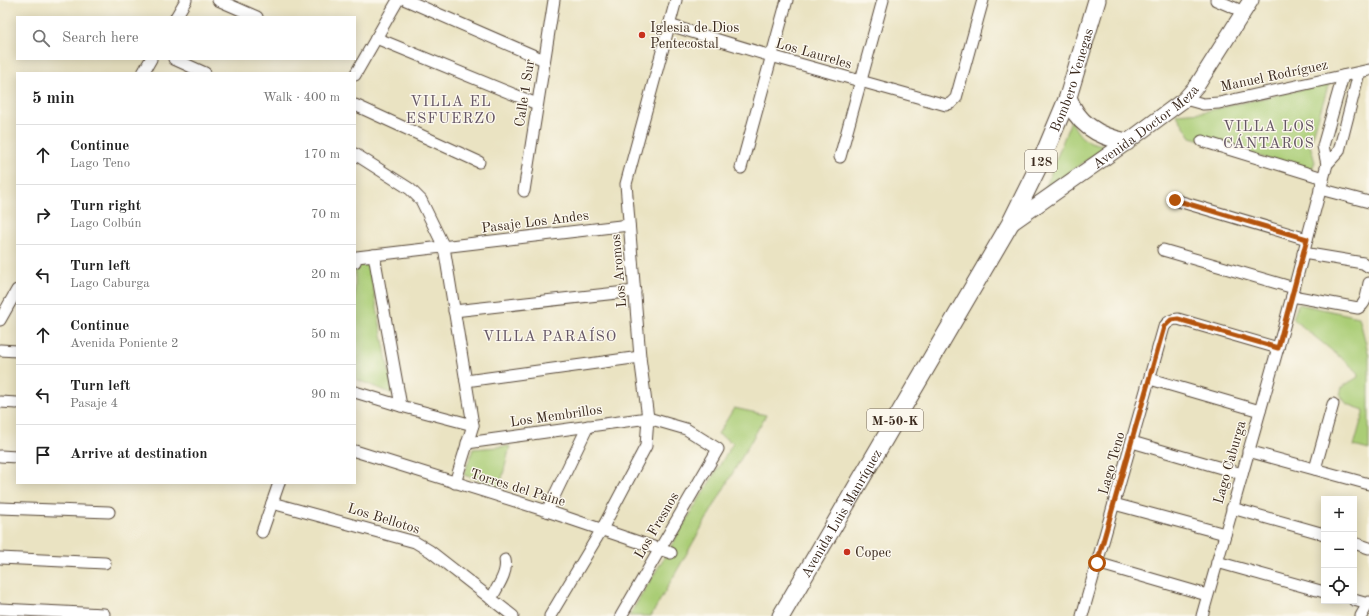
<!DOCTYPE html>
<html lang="en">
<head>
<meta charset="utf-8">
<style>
  :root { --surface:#fff; --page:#f6f6f6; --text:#222; --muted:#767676; --line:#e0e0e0 }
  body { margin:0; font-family:"Old Standard TT",serif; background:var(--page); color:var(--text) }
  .controls { position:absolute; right:12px; bottom:12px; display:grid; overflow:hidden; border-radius:0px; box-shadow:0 2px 10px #0003 }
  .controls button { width:36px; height:36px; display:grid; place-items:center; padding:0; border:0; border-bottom:1px solid var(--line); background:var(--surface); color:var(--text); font:20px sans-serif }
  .stop { position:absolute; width:12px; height:12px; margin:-9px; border:3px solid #b45309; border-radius:50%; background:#fff }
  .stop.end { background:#b45309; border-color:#fff; box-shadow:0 1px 4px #0008 }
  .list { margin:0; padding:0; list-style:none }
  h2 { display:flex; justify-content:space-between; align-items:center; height:52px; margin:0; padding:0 16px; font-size:17px }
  h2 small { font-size:13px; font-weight:400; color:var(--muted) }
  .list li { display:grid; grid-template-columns:26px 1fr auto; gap:12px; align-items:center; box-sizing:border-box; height:60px; padding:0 16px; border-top:1px solid var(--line) }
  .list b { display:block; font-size:15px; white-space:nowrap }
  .list p { margin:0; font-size:13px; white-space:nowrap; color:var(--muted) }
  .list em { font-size:13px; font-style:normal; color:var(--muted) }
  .icon { flex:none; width:22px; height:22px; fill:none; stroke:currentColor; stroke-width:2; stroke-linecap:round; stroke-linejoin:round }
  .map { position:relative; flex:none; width:1369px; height:616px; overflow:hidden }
  .search { position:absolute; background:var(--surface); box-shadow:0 2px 10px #0003; left:16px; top:16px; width:340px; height:44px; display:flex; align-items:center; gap:10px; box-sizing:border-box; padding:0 14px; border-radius:0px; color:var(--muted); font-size:15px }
  .panel { position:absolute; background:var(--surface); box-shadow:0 2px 10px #0003; left:16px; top:72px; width:340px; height:412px; border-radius:0px }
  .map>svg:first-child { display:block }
</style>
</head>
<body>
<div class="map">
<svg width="1369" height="616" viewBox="0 0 1369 616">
  <rect width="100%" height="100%" fill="#fbf7ec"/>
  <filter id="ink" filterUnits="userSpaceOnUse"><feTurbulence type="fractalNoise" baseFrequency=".025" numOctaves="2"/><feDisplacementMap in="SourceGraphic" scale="8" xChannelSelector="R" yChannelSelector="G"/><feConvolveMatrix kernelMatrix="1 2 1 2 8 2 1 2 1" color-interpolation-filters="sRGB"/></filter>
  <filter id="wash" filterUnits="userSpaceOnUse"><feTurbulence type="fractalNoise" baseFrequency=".012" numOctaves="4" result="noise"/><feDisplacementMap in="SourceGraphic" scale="16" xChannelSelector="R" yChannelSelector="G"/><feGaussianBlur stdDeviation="0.9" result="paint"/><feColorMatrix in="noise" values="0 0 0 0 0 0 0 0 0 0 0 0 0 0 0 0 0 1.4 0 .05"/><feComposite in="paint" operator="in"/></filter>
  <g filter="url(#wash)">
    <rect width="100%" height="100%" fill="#eae3c2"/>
    <g fill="#aacd76" stroke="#727c4a">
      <polygon points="1329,83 1310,145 1315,162 1311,171 1191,137 1176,114 1203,112"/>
      <path d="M1071,120C1081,141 1085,141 1107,146L1045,189Z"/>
      <polygon points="361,265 369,265 393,394 355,379 355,271"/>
      <polygon points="1298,304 1359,317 1369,356 1369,450 1354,446 1364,410 1347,404 1340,395 1342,387 1358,377 1357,371 1293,319"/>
      <polygon points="734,408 766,415 651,616 629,616 733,443 718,434"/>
      <polygon points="510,446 500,487 464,475 473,449"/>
    </g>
  </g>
  <g filter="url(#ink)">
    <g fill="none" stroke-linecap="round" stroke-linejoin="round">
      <g stroke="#554637" stroke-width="13">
        <g id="minor">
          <polyline points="218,0 257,17"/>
          <polyline points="406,0 544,60"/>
          <polyline points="1216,0 1244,12"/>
          <polyline points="176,17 186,0"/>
          <polyline points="669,25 771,56 946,105 951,103 956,98 983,0"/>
          <polyline points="376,38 537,104"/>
          <polyline points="174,59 205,73"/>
          <polyline points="143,73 151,59"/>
          <polyline points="355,75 398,0"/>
          <polyline points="1343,76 1323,146 1327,164 1339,151 1359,73"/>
          <polyline points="1185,99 1203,104 1219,103 1369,70"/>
          <polyline points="355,105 479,162"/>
          <polyline points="1202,141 1323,178"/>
          <polyline points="355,154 410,189 421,200 444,247 473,425 455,483"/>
          <polyline points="840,157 883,0"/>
          <polyline points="741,168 787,0"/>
          <polyline points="1320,189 1369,202"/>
          <polyline points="524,191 554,0"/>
          <polyline points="1175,200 1307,239"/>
          <polyline points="1163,250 1294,288"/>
          <polyline points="1303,253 1363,263 1369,267"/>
          <polyline points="374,255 401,406"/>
          <polyline points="355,262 357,257 629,225"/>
          <path d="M1292,296L1358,308C1367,304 1367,292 1369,283"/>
          <polyline points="454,311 635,291"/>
          <polyline points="0,320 17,290"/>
          <polyline points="0,350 17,351"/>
          <polyline points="1150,379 1260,411"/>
          <polyline points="466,381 640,357"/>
          <polyline points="355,392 401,406 473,425"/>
          <polyline points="0,402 17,403"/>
          <polyline points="1132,442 1242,474"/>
          <polyline points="467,443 648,418 686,429 718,449 621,616"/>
          <polyline points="355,451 547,511 671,553"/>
          <polyline points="1248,451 1369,484"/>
          <polyline points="0,456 17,457"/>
          <polyline points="1315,469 1333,404"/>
          <polyline points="272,503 415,542 430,551 513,616"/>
          <polyline points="1114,504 1225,534"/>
          <polyline points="0,508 109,512"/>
          <polyline points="1232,508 1324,534"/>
          <polyline points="547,511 588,426"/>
          <polyline points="262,532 279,483"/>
          <polyline points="1354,543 1369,548"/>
          <polyline points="0,558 105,563"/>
          <polyline points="1217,562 1324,592"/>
          <polyline points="1097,563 1207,595"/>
          <path d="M491,599C497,587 508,573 505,560"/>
          <polyline points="1354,600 1368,604"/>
          <polyline points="0,609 104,614"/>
          <polyline points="550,616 602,529 646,446 648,418 640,357 626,184 676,0"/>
          <path d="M1082,616L1164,327C1168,321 1172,319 1178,319L1278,348"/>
          <polyline points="1202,616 1283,330 1327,164"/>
          <polyline points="1361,616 1369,602"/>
        </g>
      </g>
      <g stroke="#554637" stroke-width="17">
        <g id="secondary">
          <path id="s1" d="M1010,224L1127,142L1185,99L1198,84L1251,0"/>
        </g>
      </g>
      <g stroke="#554637" stroke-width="19">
        <g id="primary">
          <path d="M1068,97C1077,125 1100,137 1127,142"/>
          <path id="s2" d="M781,616L1010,224L1042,159L1068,97L1097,0"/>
        </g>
      </g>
      <use href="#minor" stroke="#fff" stroke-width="11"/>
      <use href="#secondary" stroke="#fff" stroke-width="15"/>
      <use href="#primary" stroke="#fff" stroke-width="17"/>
    </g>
  </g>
  <g fill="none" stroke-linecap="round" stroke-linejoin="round" filter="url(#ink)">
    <polyline stroke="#b45309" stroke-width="5" points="1097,563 1164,327 1171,320 1178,319 1278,348 1307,239 1175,200"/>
  </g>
  <g fill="#c8321e" stroke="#fbf7ec" stroke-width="1.5">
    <circle cx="642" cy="35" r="4"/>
    <circle cx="847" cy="552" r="4"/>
  </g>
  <g text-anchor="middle" stroke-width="3" stroke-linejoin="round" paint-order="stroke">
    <g fill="#fbf7ec" stroke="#75685c" stroke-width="1">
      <rect x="1025" y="150" width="32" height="22" rx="3"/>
      <rect x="867" y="409" width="56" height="22" rx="3"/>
    </g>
    <g font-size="13" font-weight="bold" fill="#3b2a1e">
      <text x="1041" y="166">128</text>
      <text x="895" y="425">M-50-K</text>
    </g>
    <g font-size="14" fill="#3b2a1e" stroke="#fbf7ec" text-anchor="start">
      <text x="650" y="32">Iglesia de Dios<tspan x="650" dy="16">Pentecostal</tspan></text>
      <text x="855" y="557">Copec</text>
    </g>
    <g font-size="14" fill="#3b2a1e" stroke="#fbf7ec">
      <text transform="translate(814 53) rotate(16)" y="5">Los Laureles</text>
      <text transform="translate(1274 75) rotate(-12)" y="5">Manuel Rodríguez</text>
      <text dy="5" stroke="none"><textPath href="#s2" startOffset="611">Bombero Venegas</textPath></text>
      <text transform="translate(524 93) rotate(-81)" y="5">Calle 1 Sur</text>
      <text dy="5" stroke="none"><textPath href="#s1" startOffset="167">Avenida Doctor Meza</textPath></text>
      <text transform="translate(535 221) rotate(-7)" y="5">Pasaje Los Andes</text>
      <text transform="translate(618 271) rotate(-95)" y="5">Los Aromos</text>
      <text transform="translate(556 415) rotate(-8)" y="5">Los Membrillos</text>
      <text transform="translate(1229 462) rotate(-74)" y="5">Lago Caburga</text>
      <text transform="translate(1111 463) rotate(-74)" y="5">Lago Teno</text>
      <text transform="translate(518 487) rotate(17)" y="5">Torres del Paine</text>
      <text dy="5" stroke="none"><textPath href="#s2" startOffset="119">Avenida Luis Manríquez</textPath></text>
      <text transform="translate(384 518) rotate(17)" y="5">Los Bellotos</text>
      <text transform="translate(656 525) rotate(-60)" y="5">Los Fresnos</text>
    </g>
    <g font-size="15" letter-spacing="1" fill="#665766" stroke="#fbf7ec">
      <text x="451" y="106">VILLA EL<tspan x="451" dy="17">ESFUERZO</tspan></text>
      <text x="1269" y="131">VILLA LOS<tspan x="1269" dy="17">CÁNTAROS</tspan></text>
      <text x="550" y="341">VILLA PARAÍSO</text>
    </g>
  </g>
</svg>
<div class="controls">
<button>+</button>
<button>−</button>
<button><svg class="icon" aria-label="locate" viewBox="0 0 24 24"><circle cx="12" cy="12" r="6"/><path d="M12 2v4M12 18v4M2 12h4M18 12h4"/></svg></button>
</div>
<div class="stop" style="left:1097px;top:563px"></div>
<div class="stop end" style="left:1175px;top:200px"></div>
<div class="search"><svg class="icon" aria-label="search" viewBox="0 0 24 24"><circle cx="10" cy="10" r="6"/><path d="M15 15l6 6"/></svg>Search here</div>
<section class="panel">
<h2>5 min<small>Walk · 400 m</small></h2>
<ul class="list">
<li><svg class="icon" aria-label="ahead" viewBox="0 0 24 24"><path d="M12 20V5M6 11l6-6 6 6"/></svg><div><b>Continue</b><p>Lago Teno</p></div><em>170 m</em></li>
<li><svg class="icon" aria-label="right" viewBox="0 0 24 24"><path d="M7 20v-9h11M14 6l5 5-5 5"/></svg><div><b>Turn right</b><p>Lago Colbún</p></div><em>70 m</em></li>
<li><svg class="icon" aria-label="left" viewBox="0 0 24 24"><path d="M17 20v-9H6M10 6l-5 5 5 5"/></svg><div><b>Turn left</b><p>Lago Caburga</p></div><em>20 m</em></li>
<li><svg class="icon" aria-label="ahead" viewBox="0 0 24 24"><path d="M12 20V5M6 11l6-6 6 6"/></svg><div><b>Continue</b><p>Avenida Poniente 2</p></div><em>50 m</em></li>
<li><svg class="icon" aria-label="left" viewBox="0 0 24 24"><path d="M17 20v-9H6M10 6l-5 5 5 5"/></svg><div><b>Turn left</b><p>Pasaje 4</p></div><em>90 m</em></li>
<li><svg class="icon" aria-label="arrive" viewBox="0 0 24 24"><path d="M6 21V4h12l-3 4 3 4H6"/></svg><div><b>Arrive at destination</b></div></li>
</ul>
</section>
</div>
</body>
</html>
